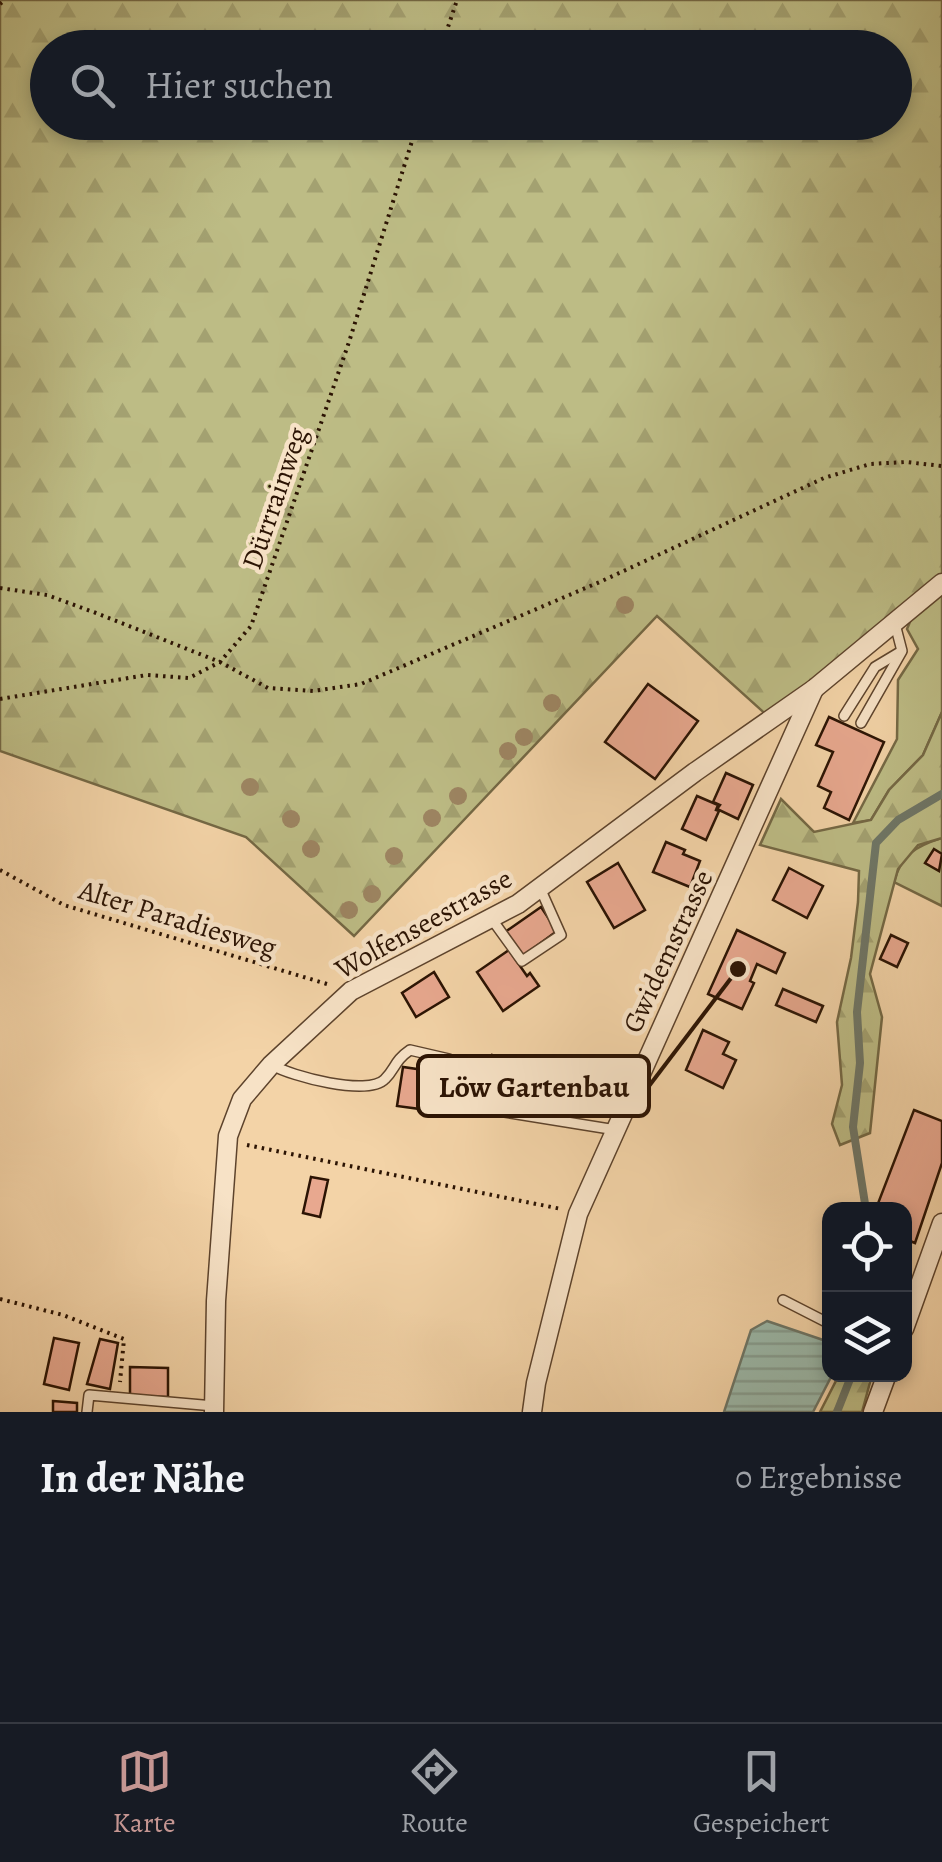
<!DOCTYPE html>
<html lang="de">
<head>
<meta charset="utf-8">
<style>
  :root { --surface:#171b24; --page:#20242c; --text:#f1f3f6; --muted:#9ea1a6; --line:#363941; --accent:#c59692 }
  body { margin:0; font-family:Alegreya,serif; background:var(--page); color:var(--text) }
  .controls { position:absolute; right:30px; bottom:30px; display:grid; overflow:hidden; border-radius:20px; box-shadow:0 5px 15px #0003 }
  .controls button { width:90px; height:90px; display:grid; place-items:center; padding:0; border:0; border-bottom:2px solid var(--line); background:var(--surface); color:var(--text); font:50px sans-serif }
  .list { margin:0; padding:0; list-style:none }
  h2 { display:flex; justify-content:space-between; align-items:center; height:130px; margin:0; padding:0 40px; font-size:42px }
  h2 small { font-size:32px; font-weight:400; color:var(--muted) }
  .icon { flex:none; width:55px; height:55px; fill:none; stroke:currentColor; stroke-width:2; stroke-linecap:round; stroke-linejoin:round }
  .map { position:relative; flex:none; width:942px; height:1412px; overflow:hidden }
  .search { position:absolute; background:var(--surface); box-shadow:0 5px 15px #0003; left:30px; right:30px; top:30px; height:110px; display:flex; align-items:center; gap:25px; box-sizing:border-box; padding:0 35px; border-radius:55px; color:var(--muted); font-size:38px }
  .sheet { height:310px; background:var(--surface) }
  nav { display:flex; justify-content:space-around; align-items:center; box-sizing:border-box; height:140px; border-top:2px solid var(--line); background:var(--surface); font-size:28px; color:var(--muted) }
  nav a { display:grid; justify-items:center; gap:5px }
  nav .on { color:var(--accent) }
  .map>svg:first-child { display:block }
</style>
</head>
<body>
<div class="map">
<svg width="942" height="1412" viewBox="0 0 942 1412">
  <defs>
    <pattern id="forest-firs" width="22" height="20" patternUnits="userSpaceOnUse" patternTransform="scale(2.5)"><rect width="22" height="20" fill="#bdbc85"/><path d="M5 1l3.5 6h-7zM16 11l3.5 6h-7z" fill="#a3a171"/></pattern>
    <pattern id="water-rules" width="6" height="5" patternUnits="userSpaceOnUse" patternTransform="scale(2.5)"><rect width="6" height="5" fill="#9bb8a9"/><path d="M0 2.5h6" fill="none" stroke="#869d90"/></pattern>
  </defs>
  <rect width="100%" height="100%" fill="#f3d3a7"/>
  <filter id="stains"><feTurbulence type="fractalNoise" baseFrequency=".002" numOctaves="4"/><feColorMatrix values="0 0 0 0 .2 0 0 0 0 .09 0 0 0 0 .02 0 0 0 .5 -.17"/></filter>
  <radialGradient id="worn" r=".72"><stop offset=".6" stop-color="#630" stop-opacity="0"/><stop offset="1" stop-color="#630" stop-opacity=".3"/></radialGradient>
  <g fill="#bdbc85" stroke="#746844" stroke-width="2.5">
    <polygon points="942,588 942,712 923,755 889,790 871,820 853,823 897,739 898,680 918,649 907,629 912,617"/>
    <path d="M942,838V906L894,882C901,855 916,846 942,838Z"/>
  </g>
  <g fill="url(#forest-firs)" stroke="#746844" stroke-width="2.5" fill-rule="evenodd">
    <path d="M0,0H942V583L771,719L657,616L354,936L246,837L0,751ZM48,48H894V122H48Z"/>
    <polygon points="942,712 942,838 918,845 898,869 870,974 882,1017 870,1133 840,1145 832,1124 842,1085 837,1022 851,958 858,902 859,871 760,845 781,799 814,832 871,820 889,790 923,755"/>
    <polygon points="839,1375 872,1375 862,1412 820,1412"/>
  </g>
  <polygon fill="url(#water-rules)" stroke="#6e7667" stroke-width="2.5" points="767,1321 829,1342 830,1374 832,1375 813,1412 724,1412 751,1330"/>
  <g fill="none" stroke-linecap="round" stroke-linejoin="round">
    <g stroke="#6e7667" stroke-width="8">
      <polyline points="866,1210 853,1127 860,1063 857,1012 876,843 898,820 942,794"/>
      <polyline points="837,1412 852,1374"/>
    </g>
  </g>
  <g fill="#e8a88f" stroke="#2b1303" stroke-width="2.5">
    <polygon points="648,684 698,721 655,779 605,742"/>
    <polygon points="829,717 884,742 849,820 824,808 831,792 818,786 833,752 816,745"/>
    <polygon points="726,773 753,785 738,819 717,809 720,805 713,802"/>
    <polygon points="697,796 718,805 716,810 719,811 706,840 682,829"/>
    <polygon points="666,842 685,850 683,854 700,861 690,887 653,872"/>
    <polygon points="934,849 942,854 939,871 925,863"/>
    <polygon points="618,863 645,910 614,928 587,882"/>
    <polygon points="789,868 823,886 807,918 773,900"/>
    <polygon points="541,907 557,931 523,956 505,932"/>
    <polygon points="737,930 785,953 776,973 757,964 750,981 754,983 742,1009 708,994"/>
    <polygon points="891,935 908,943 897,967 880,959"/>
    <polygon points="509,950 527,976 530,973 539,986 503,1011 477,972"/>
    <polygon points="434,972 449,997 416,1017 402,993"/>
    <polygon points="783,989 823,1006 816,1022 776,1005"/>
    <polygon points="703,1030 729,1042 723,1054 736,1060 723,1088 686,1070"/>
    <polygon points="492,1055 546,1068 542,1082 489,1070"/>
    <polygon points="425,1063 449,1067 445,1091 423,1088 420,1109 397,1106 403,1067 424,1070"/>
    <polygon points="914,1110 942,1121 942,1163 915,1243 910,1241 904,1257 904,1210 882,1210 877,1206"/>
    <polygon points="311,1177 328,1180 320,1217 303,1213"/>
    <polygon points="54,1338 79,1343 69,1390 44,1384"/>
    <polygon points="100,1339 118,1343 110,1389 87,1384"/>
    <polygon points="130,1367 168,1368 168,1397 130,1396"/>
    <polygon points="53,1401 77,1403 77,1412 53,1412"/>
  </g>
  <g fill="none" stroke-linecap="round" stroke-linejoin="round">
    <g stroke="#5d432c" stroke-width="12">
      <g id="service">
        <polyline points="844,716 875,667 900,652"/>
        <polyline points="861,723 902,651 895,624"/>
        <polyline points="491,918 522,961 561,935 540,888"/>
        <path d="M272,1065C291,1076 368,1097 385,1079C396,1068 394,1061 410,1050L449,1059L456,1069L462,1105"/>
        <polyline points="430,1100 616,1130"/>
        <polyline points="783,1300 830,1324"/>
        <polyline points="87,1412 89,1395 214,1406"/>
      </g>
    </g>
    <g stroke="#5d432c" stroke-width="21">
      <g id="minor">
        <polyline points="904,1329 942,1223"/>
        <polyline points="214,1412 216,1301 228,1136 242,1099 271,1065 351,991 518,904 695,772 814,689 942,583"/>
        <polyline points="532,1412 536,1383 578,1214 814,689"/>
        <polyline points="873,1412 887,1374"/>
      </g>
    </g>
    <g stroke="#2b1303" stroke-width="4" stroke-dasharray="2.5 5" stroke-linecap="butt">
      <polyline points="0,4 5,0"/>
      <polyline points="441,48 457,0"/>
      <polyline points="0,588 47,595 96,613 220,662 268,688 313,691 361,684 602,581 824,478 870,464 906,462 942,466"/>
      <polyline points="0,699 147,675 189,678 220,662 251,626 349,342 418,122"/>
      <polyline points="0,870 64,905 327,984"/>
      <polyline points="247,1145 561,1209"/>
      <polyline points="0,1299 63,1315 124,1339 120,1382"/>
    </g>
    <use href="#service" stroke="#f7e2c6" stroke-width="9"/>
    <use href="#minor" stroke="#f7e2c6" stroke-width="18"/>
  </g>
  <g fill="#9d8562">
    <circle cx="625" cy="605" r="9"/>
    <circle cx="552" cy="703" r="9"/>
    <circle cx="524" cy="737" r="9"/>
    <circle cx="508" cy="751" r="9"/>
    <circle cx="250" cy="787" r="9"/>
    <circle cx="458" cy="796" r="9"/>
    <circle cx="432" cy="818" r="9"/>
    <circle cx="291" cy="819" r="9"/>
    <circle cx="311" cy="849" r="9"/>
    <circle cx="394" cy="856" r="9"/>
    <circle cx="372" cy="894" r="9"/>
    <circle cx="349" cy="910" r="9"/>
  </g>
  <g text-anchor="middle" stroke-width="9" stroke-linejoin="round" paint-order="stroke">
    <g font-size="28" fill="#2b1303" stroke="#f7e2c6">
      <text transform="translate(274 498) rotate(-71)" y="10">Dürrrainweg</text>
      <text transform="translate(178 918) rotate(17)" y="10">Alter Paradiesweg</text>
      <text transform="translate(423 923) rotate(-29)" y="10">Wolfenseestrasse</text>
      <text transform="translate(667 951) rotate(-65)" y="10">Gwidemstrasse</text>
    </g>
  </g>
  <path fill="none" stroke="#2b1303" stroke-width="4" d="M738 969L649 1086"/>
  <circle fill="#2b1303" stroke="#f7e2c6" stroke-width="4" cx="738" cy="969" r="10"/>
  <rect fill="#f7e2c6" stroke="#2b1303" stroke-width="4" x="418" y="1056" width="231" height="60" rx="10"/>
  <g font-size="30" text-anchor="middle" font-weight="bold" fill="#2b1303">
    <text x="534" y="1097">Löw Gartenbau</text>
  </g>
  <rect width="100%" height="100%" filter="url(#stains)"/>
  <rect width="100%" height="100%" fill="url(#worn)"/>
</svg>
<div class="controls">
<button><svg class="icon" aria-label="locate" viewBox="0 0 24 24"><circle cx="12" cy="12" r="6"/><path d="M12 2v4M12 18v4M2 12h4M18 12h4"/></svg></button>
<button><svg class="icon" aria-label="layers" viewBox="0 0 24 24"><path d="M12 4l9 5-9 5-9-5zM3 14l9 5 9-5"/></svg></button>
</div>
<div class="search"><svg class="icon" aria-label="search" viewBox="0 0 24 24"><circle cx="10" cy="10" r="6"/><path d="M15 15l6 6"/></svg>Hier suchen</div>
</div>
<section class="sheet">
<h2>In der Nähe<small>0 Ergebnisse</small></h2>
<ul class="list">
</ul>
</section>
<nav>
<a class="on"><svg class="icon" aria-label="map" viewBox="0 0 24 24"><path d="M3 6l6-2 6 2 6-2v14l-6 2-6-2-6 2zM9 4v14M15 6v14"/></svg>Karte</a>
<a><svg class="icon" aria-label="directions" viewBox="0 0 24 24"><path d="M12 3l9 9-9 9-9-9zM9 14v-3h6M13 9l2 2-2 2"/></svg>Route</a>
<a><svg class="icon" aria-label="saved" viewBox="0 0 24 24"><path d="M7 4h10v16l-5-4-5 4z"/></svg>Gespeichert</a>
</nav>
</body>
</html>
